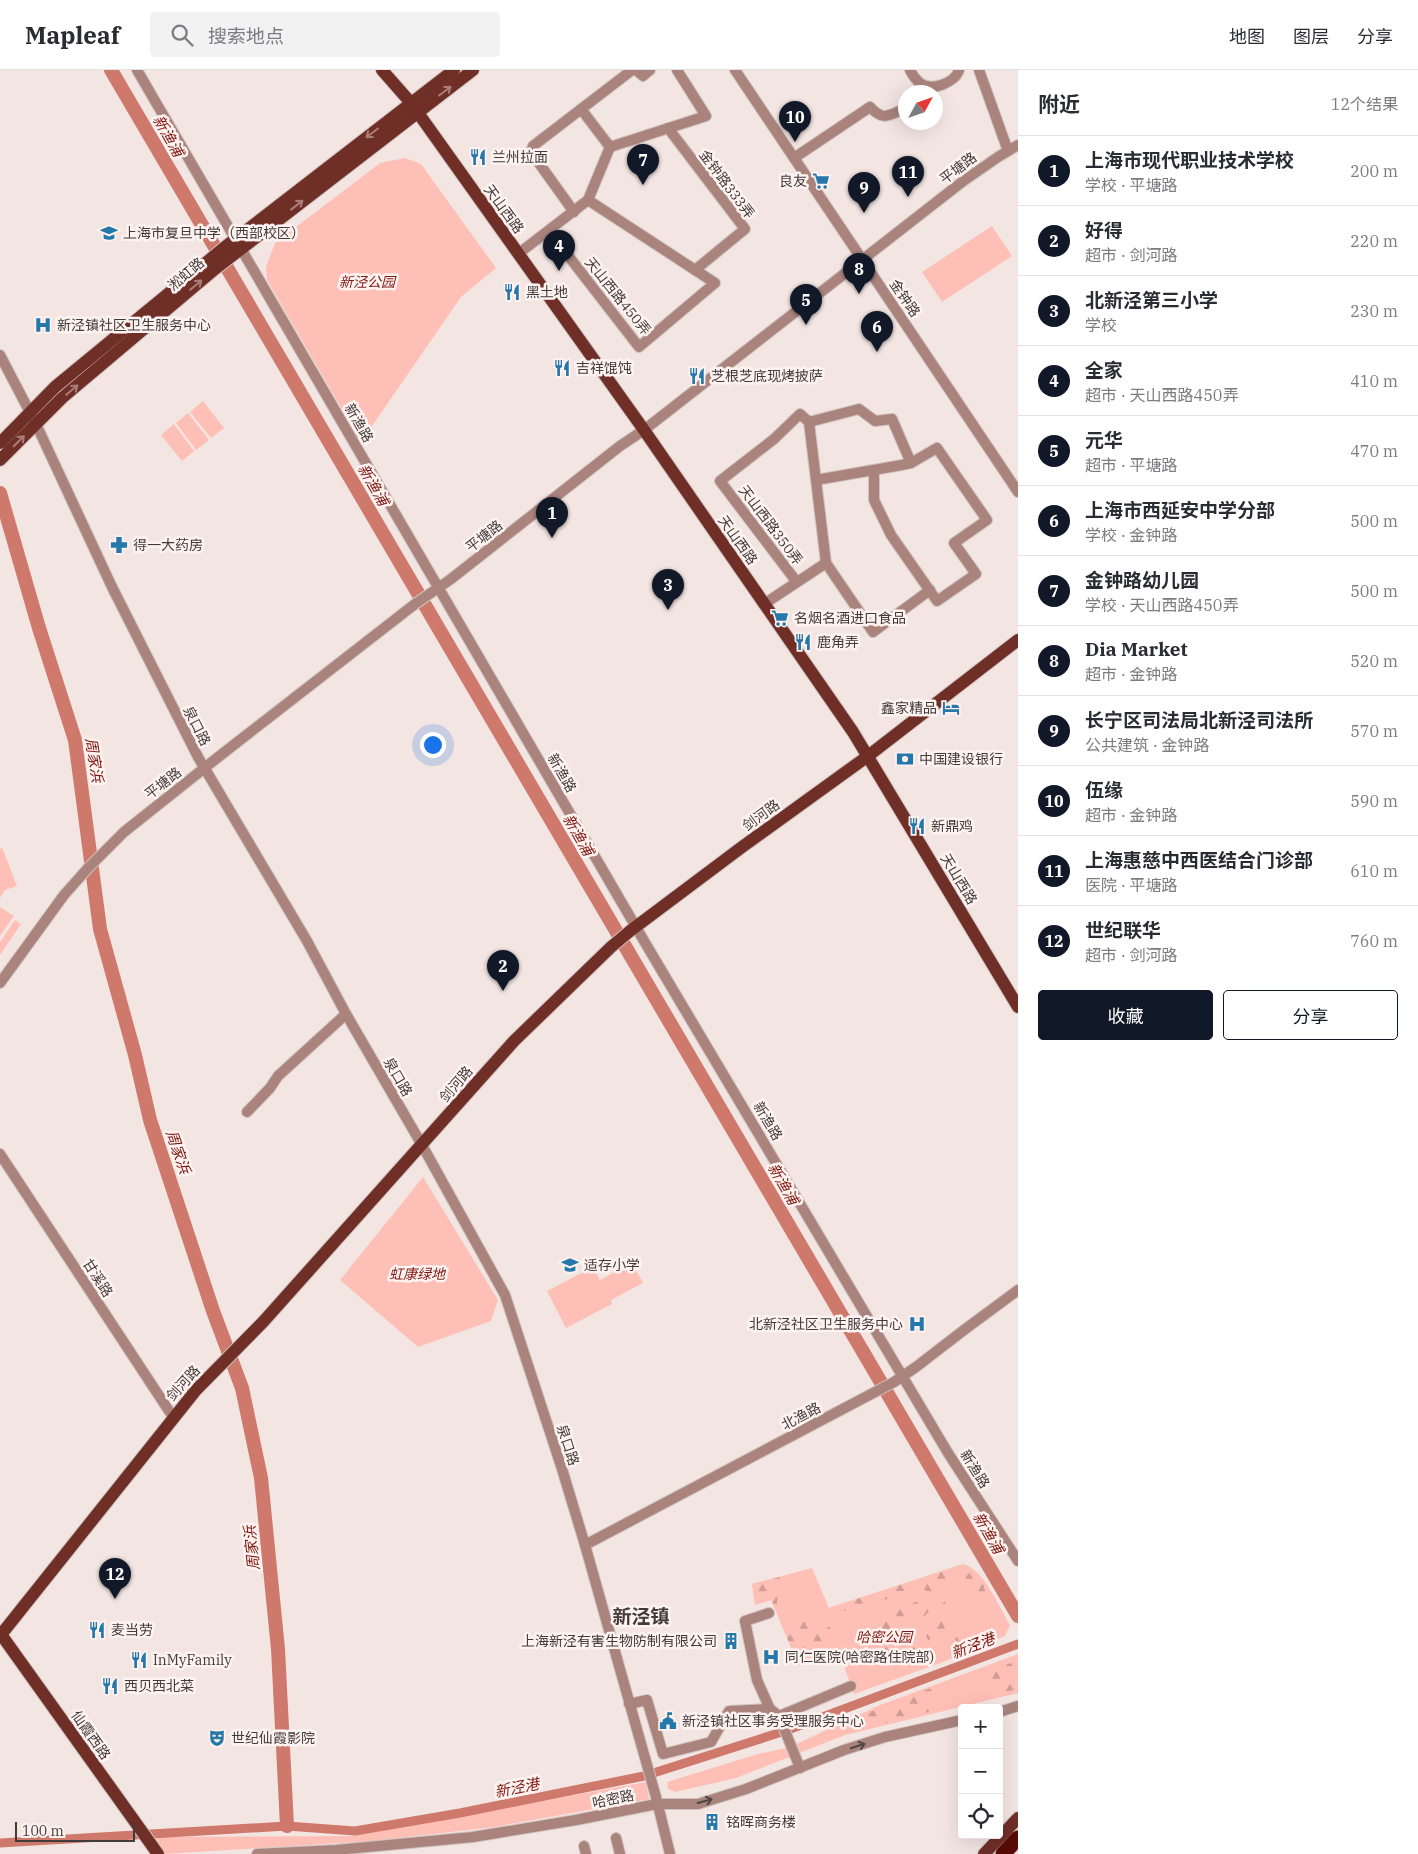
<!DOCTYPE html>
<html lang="zh">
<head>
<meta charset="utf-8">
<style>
  :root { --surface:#fff; --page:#f2f2f3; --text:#2b2b33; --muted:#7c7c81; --line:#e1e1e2; --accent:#111827 }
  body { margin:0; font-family:"IBM Plex Serif","Noto Sans SC",serif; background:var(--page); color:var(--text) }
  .controls { position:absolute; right:15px; bottom:15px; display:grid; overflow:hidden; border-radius:5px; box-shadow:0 5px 20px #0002 }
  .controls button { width:45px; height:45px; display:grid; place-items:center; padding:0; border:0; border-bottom:1px solid var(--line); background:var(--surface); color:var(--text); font:25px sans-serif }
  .compass { position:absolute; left:898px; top:15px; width:45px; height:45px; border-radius:50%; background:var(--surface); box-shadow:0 5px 20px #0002; rotate:50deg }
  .scale { position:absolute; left:15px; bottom:12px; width:120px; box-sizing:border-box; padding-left:5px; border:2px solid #413b3a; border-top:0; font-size:14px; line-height:18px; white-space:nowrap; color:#413b3a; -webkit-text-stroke:4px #fff3f1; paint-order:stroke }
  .you { position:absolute; left:432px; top:674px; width:18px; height:18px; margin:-12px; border:4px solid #fff; border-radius:50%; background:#1a73e8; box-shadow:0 0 0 8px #1a73e833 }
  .badge { display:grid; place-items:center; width:32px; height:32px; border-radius:50%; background:var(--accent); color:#fff; font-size:16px; font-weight:700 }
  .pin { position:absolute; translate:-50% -41px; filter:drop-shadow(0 1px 2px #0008) }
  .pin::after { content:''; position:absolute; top:26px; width:18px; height:15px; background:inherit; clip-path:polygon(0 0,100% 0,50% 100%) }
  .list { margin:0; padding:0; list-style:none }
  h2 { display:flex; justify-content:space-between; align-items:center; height:65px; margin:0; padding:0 20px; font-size:21px }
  h2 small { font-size:16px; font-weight:400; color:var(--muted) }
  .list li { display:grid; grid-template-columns:32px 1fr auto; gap:15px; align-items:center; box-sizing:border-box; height:70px; padding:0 20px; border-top:1px solid var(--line) }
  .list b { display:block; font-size:19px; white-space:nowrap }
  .list p { margin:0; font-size:16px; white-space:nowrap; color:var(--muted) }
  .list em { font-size:16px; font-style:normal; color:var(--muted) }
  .actions { display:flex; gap:10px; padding:15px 20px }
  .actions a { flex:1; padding:11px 0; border:1px solid var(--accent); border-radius:5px; text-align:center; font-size:18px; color:var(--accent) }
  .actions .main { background:var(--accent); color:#fff }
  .icon { flex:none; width:28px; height:28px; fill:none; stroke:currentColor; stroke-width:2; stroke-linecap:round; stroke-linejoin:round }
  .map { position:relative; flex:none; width:1018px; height:1784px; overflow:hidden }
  header { display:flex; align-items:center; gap:30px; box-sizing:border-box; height:70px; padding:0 25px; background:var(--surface); border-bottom:1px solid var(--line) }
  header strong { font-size:24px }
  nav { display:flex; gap:28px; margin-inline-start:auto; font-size:18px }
  .search { width:350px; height:45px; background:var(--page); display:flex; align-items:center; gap:12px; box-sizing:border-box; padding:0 18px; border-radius:5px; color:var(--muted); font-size:19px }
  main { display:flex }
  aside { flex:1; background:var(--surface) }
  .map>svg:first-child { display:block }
</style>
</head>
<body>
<header>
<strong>Mapleaf</strong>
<div class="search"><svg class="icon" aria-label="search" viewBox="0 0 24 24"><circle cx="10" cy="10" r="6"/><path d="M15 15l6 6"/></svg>搜索地点</div>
<nav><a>地图</a><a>图层</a><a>分享</a></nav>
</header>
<main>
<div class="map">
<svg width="1018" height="1784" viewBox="0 0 1018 1784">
  <defs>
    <pattern id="forest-firs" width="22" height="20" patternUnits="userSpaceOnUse" patternTransform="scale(1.25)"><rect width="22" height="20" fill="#fec0b6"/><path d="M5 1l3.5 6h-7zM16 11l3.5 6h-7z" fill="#cf9d95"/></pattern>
  </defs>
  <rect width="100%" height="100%" fill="#f3e5e2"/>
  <g fill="#fec0b6">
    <polygon points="405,88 421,94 496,198 461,227 361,372 267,210 266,197 275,173 380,93"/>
    <polygon points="992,156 1012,186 942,232 922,202"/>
    <polygon points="203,331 224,358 211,368 190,342"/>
    <polygon points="188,343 209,370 196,380 176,353"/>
    <polygon points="174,354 194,381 182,391 161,365"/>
    <polygon points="2,777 17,816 5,820 0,828 0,780"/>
    <polygon points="0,837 14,846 0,866"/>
    <polygon points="15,850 21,854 0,885 0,872"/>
    <polygon points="423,1107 498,1230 491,1251 418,1277 340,1210"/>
    <polygon points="632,1193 643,1213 611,1230 612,1234 566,1258 547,1221 593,1197 600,1210"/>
    <path d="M963,1494C984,1499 999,1537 1010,1555L1005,1566L957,1587L854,1624L839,1582L799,1596L771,1530L755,1535L752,1514L812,1498L829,1538Z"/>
    <polygon points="1018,1584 1018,1623 845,1665 736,1708 675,1722 668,1719 667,1712 758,1684 790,1677 880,1635"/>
    <polygon points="646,1712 649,1729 494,1757 373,1771 165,1784 153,1767 351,1766"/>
  </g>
  <g fill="url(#forest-firs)">
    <polygon points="962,1495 937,1525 920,1518 915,1521 897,1521 897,1525 877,1533 867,1544 828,1538"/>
    <path d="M970,1502C983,1505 984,1515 986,1527L980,1529L976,1518L966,1524L963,1515L968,1511L965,1508Z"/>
    <polygon points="780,1507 776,1541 771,1530 755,1535 752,1514"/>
    <path d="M932,1524L939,1529L919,1553L909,1549C891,1555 880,1566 891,1584L883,1590L877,1588L883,1580L872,1568C872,1552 881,1540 897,1536C902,1534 908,1535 913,1533C919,1531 926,1527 932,1524Z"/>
    <polygon points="948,1527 950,1550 939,1566 928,1570 922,1558"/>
    <path d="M815,1546L839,1565L819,1577L793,1582L779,1549C792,1551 803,1552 815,1546Z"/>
    <circle cx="909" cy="1573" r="10"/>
    <polygon points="966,1563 975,1565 976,1569 963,1575 957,1574 955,1568"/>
    <polygon points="1011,1593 1018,1605 1018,1619 990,1626 980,1604"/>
    <polygon points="931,1618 940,1639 855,1661 852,1649"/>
  </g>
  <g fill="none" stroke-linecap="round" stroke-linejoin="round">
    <polyline stroke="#ce796c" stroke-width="9" points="0,1773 287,1756 355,1761 460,1743 644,1706 785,1661 1018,1574"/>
    <g stroke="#ce796c" stroke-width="14">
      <polyline points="111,0 1018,1546"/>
      <polyline points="0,423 39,558 75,670 100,859 135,985 150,1050 213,1241 242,1318 261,1408 278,1579 287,1756"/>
    </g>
    <g stroke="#cfc3c0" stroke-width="12">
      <g id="minor">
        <polyline points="137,0 647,876 948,1383 1018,1491"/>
        <polyline points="636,0 643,6 650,0"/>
        <polyline points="735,0 1018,422"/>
        <path d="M910,0C912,4 916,10 920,13C931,22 955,13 959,0"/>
        <polyline points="979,0 1008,81"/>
        <polyline points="668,58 745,159 695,200"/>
        <polyline points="610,77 706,46 677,0"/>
        <path d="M794,88L870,37C884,52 889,45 906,38"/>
        <polyline points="574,142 531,82 533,76 632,0"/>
        <polyline points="549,161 639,277 715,213 588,130"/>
        <polyline points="518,184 588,130 610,77 581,39"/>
        <polyline points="0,285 36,354 112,517 198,687 307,871 346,944 422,1075 505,1225 562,1399 585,1475 656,1727 670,1784"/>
        <polyline points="809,352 859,339 875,351 892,349 911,393"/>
        <polyline points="816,410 902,395 911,393 937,378 987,450 954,473 976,504 937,531 891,465 874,430 874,400"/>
        <polyline points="796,511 720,411 774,369 800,344 809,352 826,493 873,562 930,520"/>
        <polyline points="764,534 826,493"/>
        <polyline points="0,913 64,825 88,798 124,762 217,688 415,534 451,509 620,376 644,360 962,112 998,87 1018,75"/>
        <polyline points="247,1042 270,1018 278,1006 346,944"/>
        <polyline points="0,1084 173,1347"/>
        <polyline points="585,1475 894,1312 916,1297 964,1260 1018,1220"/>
        <polyline points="769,1543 745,1551 757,1610 770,1639 779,1646 800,1698"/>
        <polyline points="629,1634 647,1630 663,1684 711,1672 729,1641 770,1639"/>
        <polyline points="999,1642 1018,1636"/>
        <polyline points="779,1646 851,1616"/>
        <polyline points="616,1768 620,1784"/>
        <polyline points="584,1776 586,1784"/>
        <polyline points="257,1784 336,1780 473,1767 576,1750 657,1734 698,1734 746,1719 844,1680 885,1667 962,1650"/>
      </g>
    </g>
    <g stroke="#cfc3c0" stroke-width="14">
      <g id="major">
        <polyline points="382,0 411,33 644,360 853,662 1018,937"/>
        <polyline points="0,373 55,317 225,177 454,0"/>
        <polyline points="0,390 62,328 215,199 473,0"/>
        <polyline points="0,1563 158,1784"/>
        <polyline points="0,1566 196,1320 263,1252 514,971 611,877 630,861 742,777 868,686 1018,570"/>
        <polyline points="984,1784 1018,1748"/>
      </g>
    </g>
    <g stroke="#cfc3c0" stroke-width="17">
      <polyline id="highway" points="1003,1784 1018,1768"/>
    </g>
    <use href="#minor" stroke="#aa837d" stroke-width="10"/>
    <use href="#major" stroke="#6f2f27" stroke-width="12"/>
    <use href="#highway" stroke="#570a06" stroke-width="15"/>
  </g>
  <defs><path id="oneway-shaft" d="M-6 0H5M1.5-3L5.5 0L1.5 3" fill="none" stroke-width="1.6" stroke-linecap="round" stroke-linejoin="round" transform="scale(1.25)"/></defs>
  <g stroke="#a97d78">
    <use href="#oneway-shaft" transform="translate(445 21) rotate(-37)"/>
    <use href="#oneway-shaft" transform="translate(372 63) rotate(143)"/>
    <use href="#oneway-shaft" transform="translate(297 135) rotate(-38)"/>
    <use href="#oneway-shaft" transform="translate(196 215) rotate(-40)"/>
    <use href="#oneway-shaft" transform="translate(72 320) rotate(-40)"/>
    <use href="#oneway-shaft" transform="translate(19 371) rotate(-45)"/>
  </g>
  <g stroke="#514644">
    <use href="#oneway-shaft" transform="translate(858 1676) rotate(-18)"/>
    <use href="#oneway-shaft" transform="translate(705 1731) rotate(-15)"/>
  </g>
  <defs>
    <g id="restaurant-bare" transform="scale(1.35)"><path d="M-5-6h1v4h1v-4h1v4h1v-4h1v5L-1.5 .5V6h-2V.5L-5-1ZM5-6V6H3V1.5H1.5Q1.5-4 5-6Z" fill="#2578a9" stroke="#fff3f1" stroke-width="2.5" paint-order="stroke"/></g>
    <g id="supermarket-bare" transform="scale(1.35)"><path d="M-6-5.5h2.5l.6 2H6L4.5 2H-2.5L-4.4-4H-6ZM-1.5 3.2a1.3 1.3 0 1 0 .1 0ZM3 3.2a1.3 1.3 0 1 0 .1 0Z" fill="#2578a9" stroke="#fff3f1" stroke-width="2.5" paint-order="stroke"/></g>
    <g id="school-bare" transform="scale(1.35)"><path d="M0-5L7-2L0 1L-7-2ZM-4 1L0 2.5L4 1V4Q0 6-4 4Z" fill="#2578a9" stroke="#fff3f1" stroke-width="2.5" paint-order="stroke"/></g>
    <g id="hospital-bare" transform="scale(1.35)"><path d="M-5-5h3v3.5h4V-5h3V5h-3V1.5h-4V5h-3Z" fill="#2578a9" stroke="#fff3f1" stroke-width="2.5" paint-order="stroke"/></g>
    <g id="pharmacy-bare" transform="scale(1.35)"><path d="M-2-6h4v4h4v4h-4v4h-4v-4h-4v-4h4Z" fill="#2578a9" stroke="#fff3f1" stroke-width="2.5" paint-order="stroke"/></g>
    <g id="hotel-bare" transform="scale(1.35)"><path d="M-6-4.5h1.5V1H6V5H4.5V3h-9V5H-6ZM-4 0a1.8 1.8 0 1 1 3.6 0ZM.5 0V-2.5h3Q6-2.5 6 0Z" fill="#2578a9" stroke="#fff3f1" stroke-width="2.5" paint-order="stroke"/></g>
    <g id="bank-bare" transform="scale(1.35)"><path d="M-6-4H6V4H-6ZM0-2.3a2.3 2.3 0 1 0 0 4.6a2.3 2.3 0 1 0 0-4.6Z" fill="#2578a9" stroke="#fff3f1" stroke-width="2.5" paint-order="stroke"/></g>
    <g id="building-bare" transform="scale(1.35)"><path d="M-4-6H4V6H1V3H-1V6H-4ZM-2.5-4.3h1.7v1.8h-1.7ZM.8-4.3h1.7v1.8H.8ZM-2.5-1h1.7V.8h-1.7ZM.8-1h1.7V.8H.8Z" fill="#2578a9" stroke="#fff3f1" stroke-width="2.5" paint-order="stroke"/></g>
    <g id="civic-bare" transform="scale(1.35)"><path d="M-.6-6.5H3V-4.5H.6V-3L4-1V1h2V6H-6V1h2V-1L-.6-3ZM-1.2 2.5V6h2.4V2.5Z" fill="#2578a9" stroke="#fff3f1" stroke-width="2.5" paint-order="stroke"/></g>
    <g id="theatre-bare" transform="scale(1.35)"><path d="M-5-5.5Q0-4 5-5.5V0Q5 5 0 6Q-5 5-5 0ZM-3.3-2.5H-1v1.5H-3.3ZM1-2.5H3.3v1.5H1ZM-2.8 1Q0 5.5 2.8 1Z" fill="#2578a9" stroke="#fff3f1" stroke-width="2.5" paint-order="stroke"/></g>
  </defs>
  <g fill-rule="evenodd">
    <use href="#restaurant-bare" x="478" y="87"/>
    <use href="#supermarket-bare" x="821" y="111"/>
    <use href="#school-bare" x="109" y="163"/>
    <use href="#restaurant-bare" x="512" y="222"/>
    <use href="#hospital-bare" x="43" y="255"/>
    <use href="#restaurant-bare" x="562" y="298"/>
    <use href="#restaurant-bare" x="697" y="306"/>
    <use href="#pharmacy-bare" x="119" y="475"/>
    <use href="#supermarket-bare" x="780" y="548"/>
    <use href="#restaurant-bare" x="803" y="572"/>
    <use href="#hotel-bare" x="951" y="638"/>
    <use href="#bank-bare" x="905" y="689"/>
    <use href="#restaurant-bare" x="917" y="756"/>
    <use href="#school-bare" x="570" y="1195"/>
    <use href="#hospital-bare" x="917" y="1254"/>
    <use href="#restaurant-bare" x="97" y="1560"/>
    <use href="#building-bare" x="731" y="1571"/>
    <use href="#hospital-bare" x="771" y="1587"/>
    <use href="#restaurant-bare" x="139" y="1590"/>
    <use href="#restaurant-bare" x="110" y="1616"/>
    <use href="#civic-bare" x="668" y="1651"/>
    <use href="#theatre-bare" x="217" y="1668"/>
    <use href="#building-bare" x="712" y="1752"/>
  </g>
  <g text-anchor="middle" stroke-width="5" stroke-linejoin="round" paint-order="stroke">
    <g font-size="14" fill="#413b3a" stroke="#fff3f1" text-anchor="start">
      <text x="492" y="92">兰州拉面</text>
      <text x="807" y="116" text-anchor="end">良友</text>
      <text x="123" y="168">上海市复旦中学（西部校区）</text>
      <text x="526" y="227">黑土地</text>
      <text x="57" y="260">新泾镇社区卫生服务中心</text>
      <text x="576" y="303">吉祥馄饨</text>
      <text x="711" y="311">芝根芝底现烤披萨</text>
      <text x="133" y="480">得一大药房</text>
      <text x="794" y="553">名烟名酒进口食品</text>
      <text x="817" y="577">鹿角弄</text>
      <text x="937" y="643" text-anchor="end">鑫家精品</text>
      <text x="919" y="694">中国建设银行</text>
      <text x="931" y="761">新鼎鸡</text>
      <text x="584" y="1200">适存小学</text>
      <text x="903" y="1259" text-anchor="end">北新泾社区卫生服务中心</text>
      <text x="111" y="1565">麦当劳</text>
      <text x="717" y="1576" text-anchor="end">上海新泾有害生物防制有限公司</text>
      <text x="785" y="1592">同仁医院(哈密路住院部)</text>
      <text x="153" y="1595">InMyFamily</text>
      <text x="124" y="1621">西贝西北菜</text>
      <text x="682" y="1656">新泾镇社区事务受理服务中心</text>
      <text x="231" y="1673">世纪仙霞影院</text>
      <text x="726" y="1757">铭晖商务楼</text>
    </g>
    <g font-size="14" fill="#413b3a" stroke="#fff3f1">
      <text transform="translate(958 98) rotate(-37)" y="5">平塘路</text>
      <text transform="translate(727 114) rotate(53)" y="5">金钟路333弄</text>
      <text transform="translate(504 139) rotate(54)" y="5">天山西路</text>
      <text transform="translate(186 204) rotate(-40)" y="5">淞虹路</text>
      <text transform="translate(618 226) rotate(51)" y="5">天山西路450弄</text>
      <text transform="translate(905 228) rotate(56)" y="5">金钟路</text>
      <text transform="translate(359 353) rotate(60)" y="5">新渔路</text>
      <text transform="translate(771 455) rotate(53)" y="5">天山西路350弄</text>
      <text transform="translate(484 466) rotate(-38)" y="5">平塘路</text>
      <text transform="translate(738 470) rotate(55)" y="5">天山西路</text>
      <text transform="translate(197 656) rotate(63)" y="5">泉口路</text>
      <text transform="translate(562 703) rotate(60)" y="5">新渔路</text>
      <text transform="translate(163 713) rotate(-38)" y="5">平塘路</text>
      <text transform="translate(761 745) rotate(-36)" y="5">剑河路</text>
      <text transform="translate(959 809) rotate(59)" y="5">天山西路</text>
      <text transform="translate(398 1007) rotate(60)" y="5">泉口路</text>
      <text transform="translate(456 1014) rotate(-49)" y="5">剑河路</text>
      <text transform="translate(768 1051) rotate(59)" y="5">新渔路</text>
      <text transform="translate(98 1208) rotate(57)" y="5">甘溪路</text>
      <text transform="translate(183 1313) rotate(-48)" y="5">剑河路</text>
      <text transform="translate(801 1346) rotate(-28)" y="5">北渔路</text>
      <text transform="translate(568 1375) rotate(72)" y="5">泉口路</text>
      <text transform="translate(975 1399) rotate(58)" y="5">新渔路</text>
      <text transform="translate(91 1665) rotate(55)" y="5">仙霞西路</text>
      <text transform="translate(613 1729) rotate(-12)" y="5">哈密路</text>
    </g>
    <g font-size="14" font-style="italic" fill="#801912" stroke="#fff3f1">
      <text x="367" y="217">新泾公园</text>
      <text x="417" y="1209">虹康绿地</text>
      <text x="884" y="1572">哈密公园</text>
    </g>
    <g font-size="15" font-style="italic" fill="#7e1710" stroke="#fff3f1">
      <text transform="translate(168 66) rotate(60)" y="5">新渔浦</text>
      <text transform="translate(373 415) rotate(60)" y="5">新渔浦</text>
      <text transform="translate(94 690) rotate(81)" y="5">周家浜</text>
      <text transform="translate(578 765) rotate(60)" y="5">新渔浦</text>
      <text transform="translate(178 1082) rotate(71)" y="5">周家浜</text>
      <text transform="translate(783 1114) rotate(60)" y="5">新渔浦</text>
      <text transform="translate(988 1463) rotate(60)" y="5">新渔浦</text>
      <text transform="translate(252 1478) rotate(-96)" y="5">周家浜</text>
      <text transform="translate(973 1576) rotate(-21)" y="5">新泾港</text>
      <text transform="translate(517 1718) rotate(-11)" y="5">新泾港</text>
    </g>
    <g font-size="19" font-weight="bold" fill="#413b3a" stroke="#fff3f1">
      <text x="641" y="1553">新泾镇</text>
    </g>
  </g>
</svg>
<div class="controls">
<button>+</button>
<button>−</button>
<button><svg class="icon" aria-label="locate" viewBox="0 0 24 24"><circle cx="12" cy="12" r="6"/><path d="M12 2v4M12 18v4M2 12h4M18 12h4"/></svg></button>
</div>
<svg class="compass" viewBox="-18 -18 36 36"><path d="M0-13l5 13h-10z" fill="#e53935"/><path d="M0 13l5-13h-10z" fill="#7c7c81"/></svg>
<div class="scale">100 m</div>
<div class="you"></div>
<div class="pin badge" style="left:552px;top:468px">1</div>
<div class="pin badge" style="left:503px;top:921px">2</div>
<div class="pin badge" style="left:668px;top:540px">3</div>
<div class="pin badge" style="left:559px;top:201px">4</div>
<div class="pin badge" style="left:806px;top:255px">5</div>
<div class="pin badge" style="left:877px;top:282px">6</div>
<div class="pin badge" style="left:643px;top:115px">7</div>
<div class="pin badge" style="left:859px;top:224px">8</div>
<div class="pin badge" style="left:864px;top:143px">9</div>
<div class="pin badge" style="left:795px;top:72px">10</div>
<div class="pin badge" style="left:908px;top:127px">11</div>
<div class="pin badge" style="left:115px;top:1529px">12</div>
</div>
<aside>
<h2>附近<small>12个结果</small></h2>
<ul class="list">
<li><span class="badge">1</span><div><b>上海市现代职业技术学校</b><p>学校 · 平塘路</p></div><em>200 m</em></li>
<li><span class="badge">2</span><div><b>好得</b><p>超市 · 剑河路</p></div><em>220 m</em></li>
<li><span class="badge">3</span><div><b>北新泾第三小学</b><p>学校</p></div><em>230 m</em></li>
<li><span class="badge">4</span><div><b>全家</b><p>超市 · 天山西路450弄</p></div><em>410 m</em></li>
<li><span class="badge">5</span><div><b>元华</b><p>超市 · 平塘路</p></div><em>470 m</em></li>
<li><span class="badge">6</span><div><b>上海市西延安中学分部</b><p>学校 · 金钟路</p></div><em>500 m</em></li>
<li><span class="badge">7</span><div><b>金钟路幼儿园</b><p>学校 · 天山西路450弄</p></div><em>500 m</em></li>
<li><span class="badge">8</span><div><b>Dia Market</b><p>超市 · 金钟路</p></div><em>520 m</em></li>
<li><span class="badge">9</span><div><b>长宁区司法局北新泾司法所</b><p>公共建筑 · 金钟路</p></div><em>570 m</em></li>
<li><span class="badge">10</span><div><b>伍缘</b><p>超市 · 金钟路</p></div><em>590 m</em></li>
<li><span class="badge">11</span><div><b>上海惠慈中西医结合门诊部</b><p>医院 · 平塘路</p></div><em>610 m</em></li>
<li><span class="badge">12</span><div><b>世纪联华</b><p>超市 · 剑河路</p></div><em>760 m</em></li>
</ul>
<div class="actions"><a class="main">收藏</a><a>分享</a></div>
</aside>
</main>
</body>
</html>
